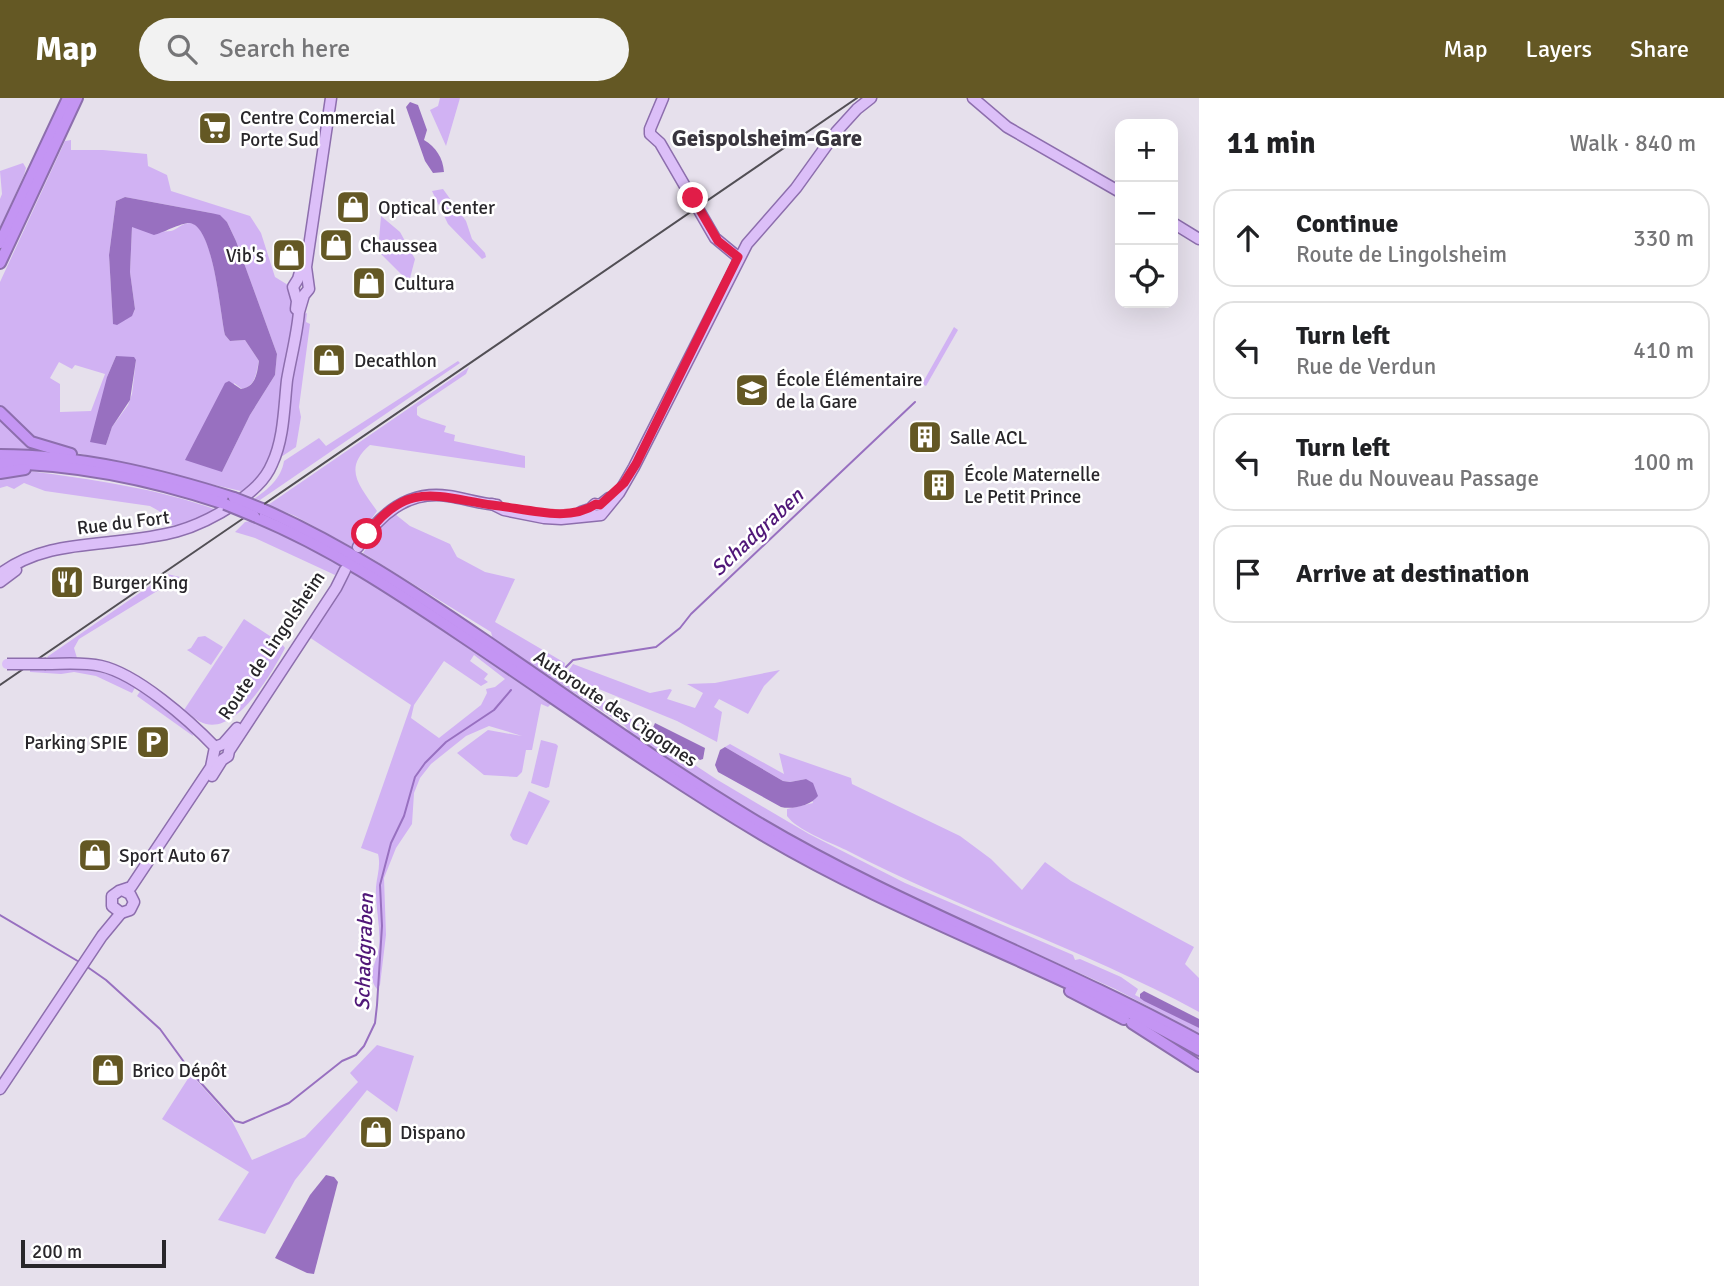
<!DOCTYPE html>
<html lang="en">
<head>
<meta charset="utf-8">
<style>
  :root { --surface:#fff; --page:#f2f2f2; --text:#202124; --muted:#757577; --line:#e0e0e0; --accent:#645824 }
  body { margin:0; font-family:Signika,sans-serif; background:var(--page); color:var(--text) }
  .controls { position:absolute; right:21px; top:21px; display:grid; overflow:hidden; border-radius:14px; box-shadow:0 7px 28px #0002 }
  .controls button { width:63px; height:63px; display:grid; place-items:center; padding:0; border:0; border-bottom:2px solid var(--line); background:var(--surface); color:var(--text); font:35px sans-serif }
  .scale { position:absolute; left:21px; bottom:18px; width:145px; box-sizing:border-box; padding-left:7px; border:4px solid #28262a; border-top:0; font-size:19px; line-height:24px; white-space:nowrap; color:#28262a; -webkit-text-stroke:5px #fff; paint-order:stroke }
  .stop { position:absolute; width:21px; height:21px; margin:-16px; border:5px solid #e11d48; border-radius:50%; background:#fff }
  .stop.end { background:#e11d48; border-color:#fff; box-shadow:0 2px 7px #0008 }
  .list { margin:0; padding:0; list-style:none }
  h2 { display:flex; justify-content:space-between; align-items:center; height:91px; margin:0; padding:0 28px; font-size:30px }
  h2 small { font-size:23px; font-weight:400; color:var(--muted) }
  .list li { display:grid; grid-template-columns:46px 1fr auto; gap:21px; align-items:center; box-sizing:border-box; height:98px; margin:0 14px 14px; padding:0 14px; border:2px solid var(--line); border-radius:21px }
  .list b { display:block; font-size:26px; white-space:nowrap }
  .list p { margin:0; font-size:23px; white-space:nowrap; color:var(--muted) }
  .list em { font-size:23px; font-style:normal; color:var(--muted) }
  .icon { flex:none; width:38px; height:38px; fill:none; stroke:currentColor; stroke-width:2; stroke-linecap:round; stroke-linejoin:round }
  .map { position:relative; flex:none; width:1199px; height:1188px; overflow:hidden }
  header { display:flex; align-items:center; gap:42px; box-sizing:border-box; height:98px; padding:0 35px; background:var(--accent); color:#fff }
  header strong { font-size:33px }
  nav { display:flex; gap:38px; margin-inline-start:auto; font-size:24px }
  .search { width:490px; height:63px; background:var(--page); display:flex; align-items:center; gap:18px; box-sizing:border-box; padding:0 24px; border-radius:38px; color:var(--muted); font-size:26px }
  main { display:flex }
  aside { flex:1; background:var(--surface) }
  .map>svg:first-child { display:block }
</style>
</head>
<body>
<header>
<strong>Map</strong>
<div class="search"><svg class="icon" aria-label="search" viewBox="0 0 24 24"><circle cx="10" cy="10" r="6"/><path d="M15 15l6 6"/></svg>Search here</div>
<nav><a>Map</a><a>Layers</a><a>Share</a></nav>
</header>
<main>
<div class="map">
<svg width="1199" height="1188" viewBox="0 0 1199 1188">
  <rect width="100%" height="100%" fill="#e6e0ec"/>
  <g fill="#d1b2f3" fill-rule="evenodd">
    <polygon points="440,0 460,0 446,48 430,12 438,8"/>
    <path d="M71,42V52H103L147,56L148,68L167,77L171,93L250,118L261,135L275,179L288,187L293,204V223L277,339C272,361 262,379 245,394L47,348L33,341L0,310V184L65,43ZM125,99L211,115L227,124L236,143L277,256L275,277L250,317L222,374L234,285L242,291C256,288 256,275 259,263L245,242L230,243L225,237C220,215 214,130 191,125C183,124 178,131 171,133C159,135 144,130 132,129L130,174L135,211L134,214L113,225L109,157L116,103ZM116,258L136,262L132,296L128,307L112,329L106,347L107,279ZM59,264L72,271L75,267L105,276L91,313L60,314V286L50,280Z"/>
    <polygon points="23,65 26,70 24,77 0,130 0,101 2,96 0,73"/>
    <polygon points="443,91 466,123 472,141 485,155 486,159 482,161 448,126 432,93"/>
    <polygon points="381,118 400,134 415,161 409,184 378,153"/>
    <polygon points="307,215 306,224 310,226 299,309 301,319 296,349 278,361 302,217"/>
    <polygon points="954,229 958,232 926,288 922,286"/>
    <path d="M458,263L460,265L260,402L254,401C268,391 281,381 284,363L319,340L326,348Z"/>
    <path d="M469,269L466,276L417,309V317L421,320L446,328L444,334L455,337L454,343L525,358V370L370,347C342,371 360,388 377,413L352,449L295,418L268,407Z"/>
    <polygon points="0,317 36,350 36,353 0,352"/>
    <path d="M30,373C93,382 157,390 217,412C201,420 188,429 170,427L159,413L150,408L45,393L24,385L14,391L7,388L0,390V378Z"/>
    <polygon points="395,416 410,428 450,446 457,459 485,474 515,481 495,524 565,565 564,572 544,563 584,589 631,621 648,636 716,681 809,736 905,785 1073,857 1075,862 1080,861 1121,879 1138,891 1135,897 1199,930 1199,935 1115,891 897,793 822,755 704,685 630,635 625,628 493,542 491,534 363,455 382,426"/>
    <polygon points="250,423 311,450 341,467 335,477 255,440 235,434 245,424"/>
    <path d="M352,474L446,533L552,605L548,609L541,606L532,652H526L522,674L517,679L484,677L457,655L488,632L522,638L489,628L466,638L431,666L420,680L414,695L412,726L396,750L384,780L386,837L380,887L377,891C366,879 377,863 379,849C381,829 375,809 376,789C377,777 381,768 378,756L361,750L411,607L309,539ZM474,557L505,581L495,589L486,591L487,595L481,607L439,640L411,620L414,607L444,563L481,588L488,584L484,581L488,576L470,563Z"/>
    <polygon points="167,476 180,479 79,541 74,550 77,560 50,561 47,559"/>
    <path d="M244,521L282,546L285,550C272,575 238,634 206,626C198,624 191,617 184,612Z"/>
    <polygon points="205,538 223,549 211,567 187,552 191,550 198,539"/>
    <polygon points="573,566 650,595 670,591 672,592 667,601 695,610 703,595 687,586 715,585 780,572 764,588 748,616 719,601 714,609 722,614 717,644 677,623 589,587 567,575"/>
    <path d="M30,570C72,570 98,568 136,588L132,595L96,578L74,574L61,576L30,574Z"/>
    <polygon points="141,592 192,634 193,638 137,598"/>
    <polygon points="541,642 556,646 558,648 549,689 546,690 531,685"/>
    <path d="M730,646L784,676L779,655L851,680L852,686L960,738L991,761L1022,792L1045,764L1071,783L1194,849L1185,866L1199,880V914C1085,852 961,812 846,752C829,744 797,732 787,718V711L813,705L806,681L790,684L783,683L725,649L720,652Z"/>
    <polygon points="529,693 550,703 527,747 513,742 510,737"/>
    <polygon points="377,947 414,958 397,1014 367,992 295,1082 265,1136 218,1122 249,1074 162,1021 191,976 231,1021 252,1062 305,1039 358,984 350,975"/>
  </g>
  <g fill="#9870c0">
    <path d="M410,4L418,7L427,32L424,42C436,49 443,60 444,74L433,75L425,63L406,9Z"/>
    <path d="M125,99L211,115L220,117L227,124L236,143L277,256L275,277L250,317L222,374L185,362L225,285L229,283L241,291C256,289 257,275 259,263L245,242L230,243L225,237C220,216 214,129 190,125C183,124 162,135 154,137L132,129L130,174L135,211L132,218L117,227L113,226L109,157L116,103Z"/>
    <polygon points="116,258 134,259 136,262 130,302 112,329 106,347 90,344 107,279"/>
    <polygon points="655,625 705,650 703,661 700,662 651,634"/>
    <path d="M725,649L783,683L790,684L806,681L813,685L818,698C811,707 793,712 781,709L718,674L715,667L720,652Z"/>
    <polygon points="1144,893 1199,921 1199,930 1144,903 1140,900 1140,896"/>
    <polygon points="326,1077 334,1079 338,1084 314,1176 307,1175 275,1160 310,1097"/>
  </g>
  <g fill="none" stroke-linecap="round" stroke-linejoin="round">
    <g stroke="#9870c0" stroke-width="2">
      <polyline points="566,569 573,562 656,549 680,530 691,516 915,304"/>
      <polyline points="0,817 81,865"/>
      <polyline points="86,868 106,882 160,931 192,975 235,1023 243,1025 289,1005 342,963 356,957 364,948 375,925 377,907 382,828 380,787 391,745 404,718 415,679 425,665 446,644 494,612 511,592"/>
    </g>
    <g stroke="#8d6ead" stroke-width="13">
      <g id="major">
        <polyline points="663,0 650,31 650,36 660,45 715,140 738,159"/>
        <polyline points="973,0 1007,29 1120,94"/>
        <polyline points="1173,125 1199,141"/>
        <polyline points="296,211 297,203 293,189 298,181 302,167"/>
        <polyline points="492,406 504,412 544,420 561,421 601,417 619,395 634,369 747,146 796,90 837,33 857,11 871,0"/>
        <polyline points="581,414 590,411 595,406 600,407 609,400"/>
        <path d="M358,449C379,417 407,392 448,398C464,400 480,406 497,407"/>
        <path d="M0,476C33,451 71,448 111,444C164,438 191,435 236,405C251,394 265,383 272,366C284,341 284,309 287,282C291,259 297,237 299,214L304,197L309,191L306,169L331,0"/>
        <polyline points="0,484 16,472"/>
        <path d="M46,566C64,566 83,564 101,568C137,576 189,622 215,649L211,669L131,789L119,793L112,798V808L121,815L130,812L134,804L130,796L124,793"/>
        <polyline points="215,649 223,646 237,630"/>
        <polyline points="212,678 222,662 228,658 229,653 336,490 345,472"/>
        <polyline points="0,991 102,838 121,815"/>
      </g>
    </g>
    <g stroke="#8d6ead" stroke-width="14">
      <g id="highway">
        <polyline points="0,145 68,0"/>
        <polyline points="0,165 77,0"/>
        <polyline points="0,314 31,344 71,356"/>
        <path d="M0,357C80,357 158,376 234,400"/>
        <path d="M0,365C77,366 153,382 225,406"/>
        <polyline points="0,375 25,371"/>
        <path d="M262,411C342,446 414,494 486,543C574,603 661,666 752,721C895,807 1053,863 1199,943"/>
        <path d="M254,418C329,449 395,493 462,538C562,605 659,675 763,737C903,820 1058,871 1199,952"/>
        <polyline points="1070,893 1124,921"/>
        <polyline points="1132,925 1199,968"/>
      </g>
    </g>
    <use href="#major" stroke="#dcbff8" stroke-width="10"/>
    <use href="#highway" stroke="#c495f3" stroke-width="10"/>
    <polyline stroke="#524f55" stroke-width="2" points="0,587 857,0"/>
    <g stroke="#8d6ead" stroke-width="13" stroke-linecap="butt">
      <polyline id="major-bridge" points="7,566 46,566"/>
    </g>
    <g stroke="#8d6ead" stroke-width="14" stroke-linecap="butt">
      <g id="highway-bridge">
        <polyline points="234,400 262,411"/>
        <polyline points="225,406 254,418"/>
      </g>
    </g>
    <use href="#major-bridge" stroke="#dcbff8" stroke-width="10"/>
    <use href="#highway-bridge" stroke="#c495f3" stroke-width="10"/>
  </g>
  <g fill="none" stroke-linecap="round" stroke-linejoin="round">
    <path stroke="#e11d48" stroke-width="9" d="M367,436C407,382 437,399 492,407C508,409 524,412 540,414C559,417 580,417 596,406L600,407L624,385L636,366L738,159L718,143L693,100"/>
  </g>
  <defs>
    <g id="supermarket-square" transform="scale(1.75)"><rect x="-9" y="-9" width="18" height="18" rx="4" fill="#645824" stroke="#fff"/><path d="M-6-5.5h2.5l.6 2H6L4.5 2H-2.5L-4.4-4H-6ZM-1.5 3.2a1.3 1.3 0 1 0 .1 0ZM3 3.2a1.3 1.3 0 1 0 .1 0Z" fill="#fff"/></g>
    <g id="shop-square" transform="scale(1.75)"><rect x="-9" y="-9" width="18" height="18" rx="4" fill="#645824" stroke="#fff"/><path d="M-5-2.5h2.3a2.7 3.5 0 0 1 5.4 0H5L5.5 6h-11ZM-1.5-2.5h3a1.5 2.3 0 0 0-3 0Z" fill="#fff"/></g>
    <g id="school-square" transform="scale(1.75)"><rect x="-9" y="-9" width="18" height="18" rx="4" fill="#645824" stroke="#fff"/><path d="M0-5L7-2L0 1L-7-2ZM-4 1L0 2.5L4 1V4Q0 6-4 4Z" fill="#fff"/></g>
    <g id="building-square" transform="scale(1.75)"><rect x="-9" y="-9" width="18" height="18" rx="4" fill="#645824" stroke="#fff"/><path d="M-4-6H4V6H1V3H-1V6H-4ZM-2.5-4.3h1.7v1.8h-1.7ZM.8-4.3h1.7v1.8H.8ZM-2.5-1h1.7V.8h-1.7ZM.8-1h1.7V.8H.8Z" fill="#fff"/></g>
    <g id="restaurant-square" transform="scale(1.75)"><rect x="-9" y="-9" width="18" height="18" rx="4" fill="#645824" stroke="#fff"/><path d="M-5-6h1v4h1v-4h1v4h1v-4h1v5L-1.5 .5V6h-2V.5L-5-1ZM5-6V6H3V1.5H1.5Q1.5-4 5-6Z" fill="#fff"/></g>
    <g id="parking-square" transform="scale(1.75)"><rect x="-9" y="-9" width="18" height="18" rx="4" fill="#645824" stroke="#fff"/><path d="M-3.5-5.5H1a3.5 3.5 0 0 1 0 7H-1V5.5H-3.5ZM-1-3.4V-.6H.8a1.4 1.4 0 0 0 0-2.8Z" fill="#fff"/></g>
  </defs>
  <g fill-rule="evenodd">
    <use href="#supermarket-square" x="215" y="30"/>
    <use href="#shop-square" x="353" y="109"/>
    <use href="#shop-square" x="336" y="147"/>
    <use href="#shop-square" x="289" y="157"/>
    <use href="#shop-square" x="369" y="185"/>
    <use href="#shop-square" x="329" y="262"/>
    <use href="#school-square" x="752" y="292"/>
    <use href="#building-square" x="925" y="339"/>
    <use href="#building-square" x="939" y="387"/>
    <use href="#restaurant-square" x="67" y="484"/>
    <use href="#parking-square" x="153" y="644"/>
    <use href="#shop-square" x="95" y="757"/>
    <use href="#shop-square" x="108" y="972"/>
    <use href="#shop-square" x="376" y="1034"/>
  </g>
  <g text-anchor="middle" stroke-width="5" stroke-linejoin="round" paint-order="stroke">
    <g font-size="19" fill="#28262a" stroke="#fff" text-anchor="start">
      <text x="240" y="26">Centre Commercial<tspan x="240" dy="22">Porte Sud</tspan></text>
      <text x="378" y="116">Optical Center</text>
      <text x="360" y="154">Chaussea</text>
      <text x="264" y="164" text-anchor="end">Vib's</text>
      <text x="394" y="192">Cultura</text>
      <text x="354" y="269">Decathlon</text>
      <text x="776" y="288">École Élémentaire<tspan x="776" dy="22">de la Gare</tspan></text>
      <text x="950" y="346">Salle ACL</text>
      <text x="964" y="383">École Maternelle<tspan x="964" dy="22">Le Petit Prince</tspan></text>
      <text x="92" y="491">Burger King</text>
      <text x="128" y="651" text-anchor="end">Parking SPIE</text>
      <text x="119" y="764">Sport Auto 67</text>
      <text x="132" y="979">Brico Dépôt</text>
      <text x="400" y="1041">Dispano</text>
    </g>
    <g font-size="19" fill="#28262a" stroke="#fff">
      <text transform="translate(123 424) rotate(-7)" y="7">Rue du Fort</text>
      <text transform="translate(271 547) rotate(-56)" y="7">Route de Lingolsheim</text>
      <text transform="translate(616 610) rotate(34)" y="7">Autoroute des Cigognes</text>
    </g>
    <g font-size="21" font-style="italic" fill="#501778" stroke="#fff">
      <text transform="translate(757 434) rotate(-43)" y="7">Schadgraben</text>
      <text transform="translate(364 854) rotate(-88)" y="7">Schadgraben</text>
    </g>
    <g font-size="23" font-weight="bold" fill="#39353e" stroke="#fff">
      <text x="767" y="48">Geispolsheim-Gare</text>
    </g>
  </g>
</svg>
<div class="controls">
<button>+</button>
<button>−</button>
<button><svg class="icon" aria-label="locate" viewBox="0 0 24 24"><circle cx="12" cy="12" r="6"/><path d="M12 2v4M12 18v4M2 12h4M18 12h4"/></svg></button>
</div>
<div class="scale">200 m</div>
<div class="stop" style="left:367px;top:436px"></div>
<div class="stop end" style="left:693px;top:100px"></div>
</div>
<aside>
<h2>11 min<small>Walk · 840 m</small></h2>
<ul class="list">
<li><svg class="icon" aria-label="ahead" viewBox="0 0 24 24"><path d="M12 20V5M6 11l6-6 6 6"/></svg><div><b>Continue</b><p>Route de Lingolsheim</p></div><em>330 m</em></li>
<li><svg class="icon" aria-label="left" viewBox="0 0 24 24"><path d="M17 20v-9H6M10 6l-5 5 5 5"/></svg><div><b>Turn left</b><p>Rue de Verdun</p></div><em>410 m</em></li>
<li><svg class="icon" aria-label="left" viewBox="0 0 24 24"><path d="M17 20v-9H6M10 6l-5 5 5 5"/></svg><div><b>Turn left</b><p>Rue du Nouveau Passage</p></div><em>100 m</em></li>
<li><svg class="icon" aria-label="arrive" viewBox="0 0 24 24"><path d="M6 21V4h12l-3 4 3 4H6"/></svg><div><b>Arrive at destination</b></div></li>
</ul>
</aside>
</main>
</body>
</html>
